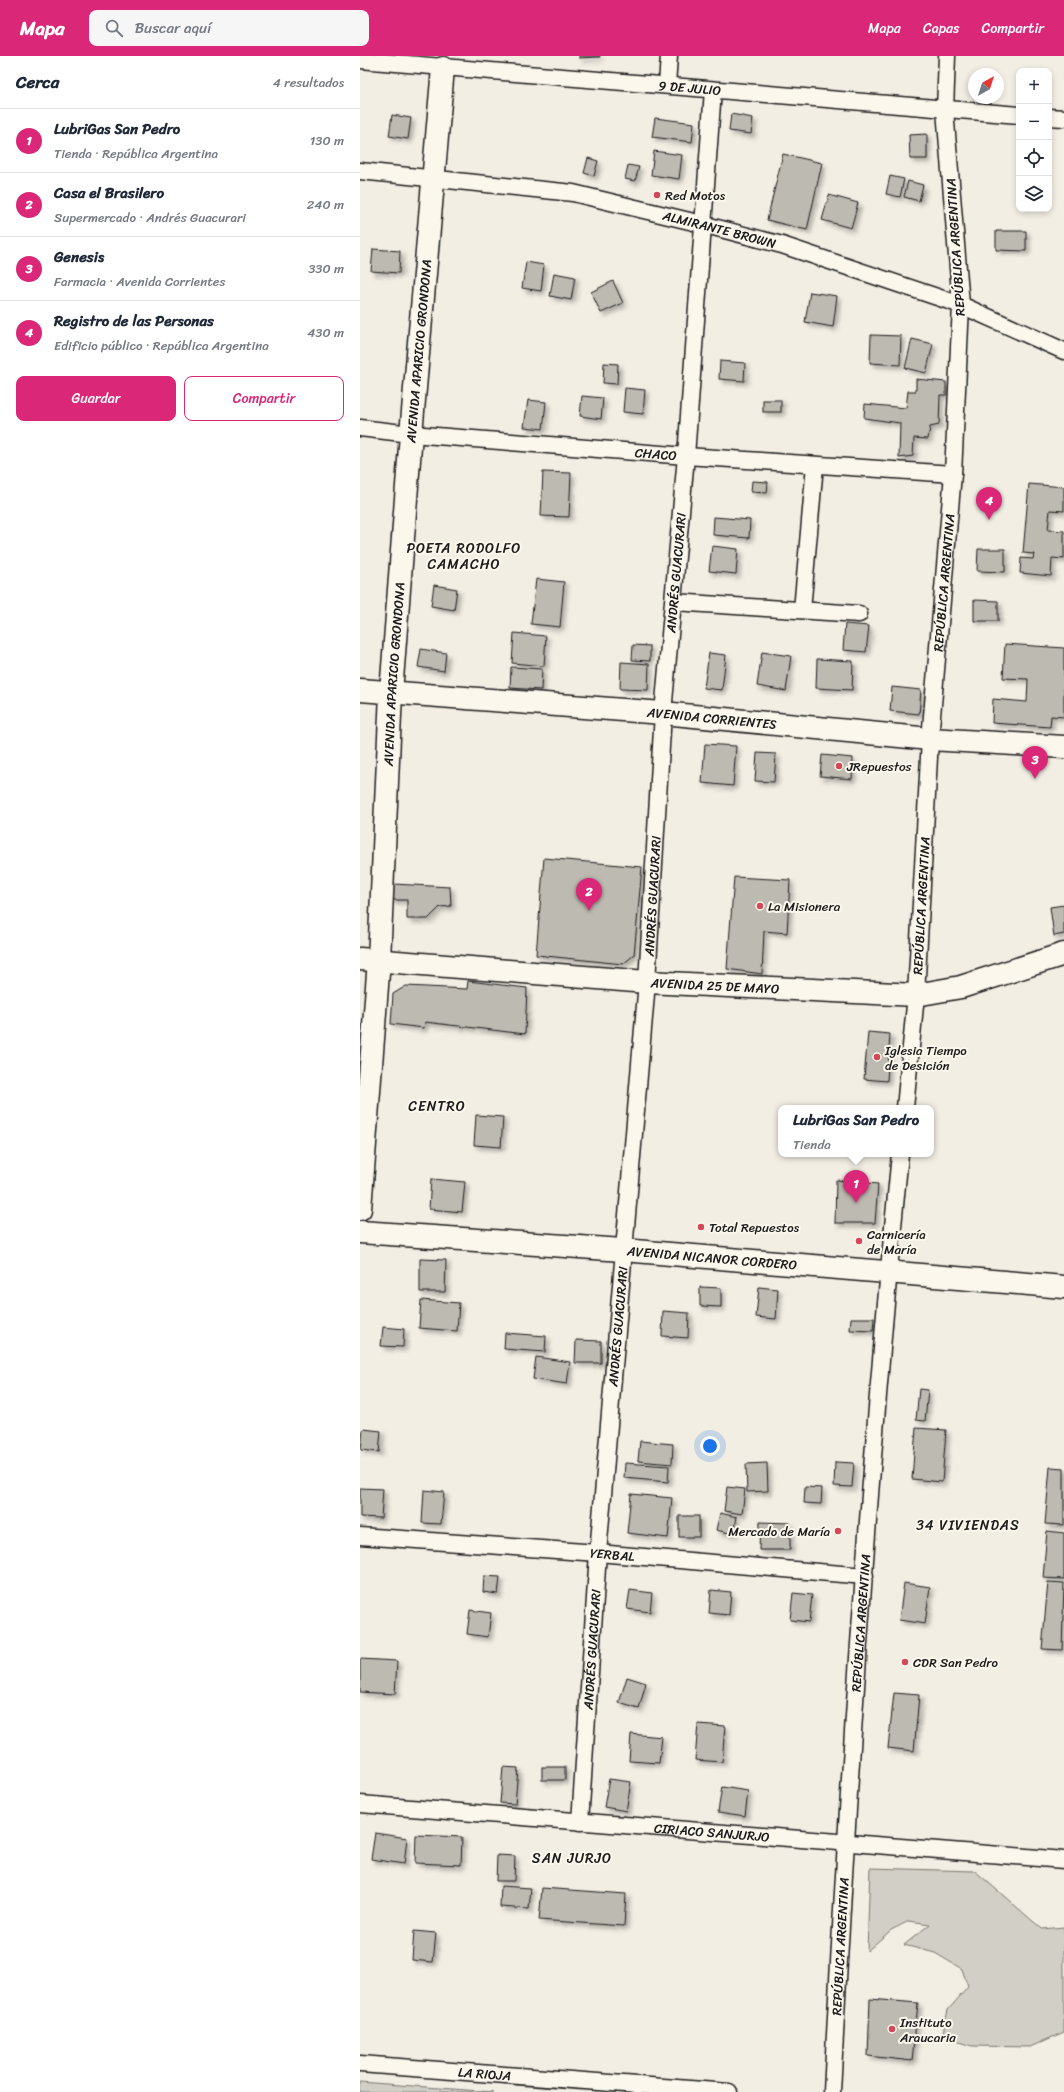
<!DOCTYPE html>
<html lang="es">
<head>
<meta charset="utf-8">
<style>
  :root { --surface:#fff; --page:#f6f6f7; --text:#1f2937; --muted:#747a83; --line:#e0e1e3; --accent:#db2777 }
  body { margin:0; font-family:Sriracha,sans-serif; background:var(--page); color:var(--text) }
  .controls { position:absolute; right:12px; top:12px; display:grid; overflow:hidden; border-radius:8px; box-shadow:0 2px 6px #0003 }
  .controls button { width:36px; height:36px; display:grid; place-items:center; padding:0; border:0; border-bottom:1px solid var(--line); background:var(--surface); color:var(--text); font:20px sans-serif }
  .compass { position:absolute; left:608px; top:12px; width:36px; height:36px; border-radius:50%; background:var(--surface); box-shadow:0 2px 6px #0003; rotate:39deg }
  .you { position:absolute; left:350px; top:1390px; width:14px; height:14px; margin:-10px; border:3px solid #fff; border-radius:50%; background:#1a73e8; box-shadow:0 0 0 6px #1a73e833 }
  .badge { display:grid; place-items:center; width:26px; height:26px; border-radius:50%; background:var(--accent); color:#fff; font-size:13px; font-weight:700 }
  .pin { position:absolute; translate:-50% -33px; filter:drop-shadow(0 1px 2px #0008) }
  .pin::after { content:''; position:absolute; top:21px; width:14px; height:12px; background:inherit; clip-path:polygon(0 0,100% 0,50% 100%) }
  .popup { position:absolute; left:418px; top:1049px; width:156px; height:52px; box-sizing:border-box; display:grid; place-content:center; border-radius:8px; background:var(--surface); filter:drop-shadow(0 1px 3px #0005); font-size:13px; white-space:nowrap; color:var(--muted) }
  .popup b { font-size:15px; color:var(--text) }
  .popup::after { content:''; position:absolute; left:50%; top:100%; margin-left:-8px; border:8px solid transparent; border-top-color:var(--surface) }
  .list { margin:0; padding:0; list-style:none }
  h2 { display:flex; justify-content:space-between; align-items:center; height:52px; margin:0; padding:0 16px; font-size:17px }
  h2 small { font-size:13px; font-weight:400; color:var(--muted) }
  .list li { display:grid; grid-template-columns:26px 1fr auto; gap:12px; align-items:center; box-sizing:border-box; height:64px; padding:0 16px; border-top:1px solid var(--line) }
  .list b { display:block; font-size:15px; white-space:nowrap }
  .list p { margin:0; font-size:13px; white-space:nowrap; color:var(--muted) }
  .list em { font-size:13px; font-style:normal; color:var(--muted) }
  .actions { display:flex; gap:8px; padding:12px 16px }
  .actions a { flex:1; padding:9px 0; border:1px solid var(--accent); border-radius:8px; text-align:center; font-size:14px; color:var(--accent) }
  .actions .main { background:var(--accent); color:#fff }
  .icon { flex:none; width:22px; height:22px; fill:none; stroke:currentColor; stroke-width:2; stroke-linecap:round; stroke-linejoin:round }
  .map { position:relative; flex:none; width:704px; height:2036px; overflow:hidden }
  header { display:flex; align-items:center; gap:24px; box-sizing:border-box; height:56px; padding:0 20px; background:var(--accent); color:#fff }
  header strong { font-size:19px }
  nav { display:flex; gap:22px; margin-inline-start:auto; font-size:14px }
  .search { width:280px; height:36px; background:var(--page); display:flex; align-items:center; gap:10px; box-sizing:border-box; padding:0 14px; border-radius:8px; color:var(--muted); font-size:15px }
  main { display:flex }
  aside { flex:1; background:var(--surface) }
  .map>svg:first-child { display:block }
</style>
</head>
<body>
<header>
<strong>Mapa</strong>
<div class="search"><svg class="icon" aria-label="search" viewBox="0 0 24 24"><circle cx="10" cy="10" r="6"/><path d="M15 15l6 6"/></svg>Buscar aquí</div>
<nav><a>Mapa</a><a>Capas</a><a>Compartir</a></nav>
</header>
<main>
<aside>
<h2>Cerca<small>4 resultados</small></h2>
<ul class="list">
<li><span class="badge">1</span><div><b>LubriGas San Pedro</b><p>Tienda · República Argentina</p></div><em>130 m</em></li>
<li><span class="badge">2</span><div><b>Casa el Brasilero</b><p>Supermercado · Andrés Guacurari</p></div><em>240 m</em></li>
<li><span class="badge">3</span><div><b>Genesis</b><p>Farmacia · Avenida Corrientes</p></div><em>330 m</em></li>
<li><span class="badge">4</span><div><b>Registro de las Personas</b><p>Edificio público · República Argentina</p></div><em>430 m</em></li>
</ul>
<div class="actions"><a class="main">Guardar</a><a>Compartir</a></div>
</aside>
<div class="map">
<svg width="704" height="2036" viewBox="0 0 704 2036">
  <defs>
    <filter id="shadow"><feDropShadow dx="3.5" dy="3.5" stdDeviation="2" flood-color="#0004"/></filter>
  </defs>
  <rect width="100%" height="100%" fill="#f2eee4"/>
  <filter id="ink" filterUnits="userSpaceOnUse"><feTurbulence type="fractalNoise" baseFrequency=".025" numOctaves="2"/><feDisplacementMap in="SourceGraphic" scale="8" xChannelSelector="R" yChannelSelector="G"/><feConvolveMatrix kernelMatrix="1 2 1 2 8 2 1 2 1" color-interpolation-filters="sRGB"/></filter>
  <g filter="url(#ink)">
    <g fill="#d2cfc6" stroke="#777671">
      <polygon points="510,1812 615,1815 682,1873 704,1871 704,1976 670,1991 612,1990 582,1981 588,1954 608,1931 602,1913 575,1897 544,1889 570,1868 549,1865 531,1874 507,1895"/>
      <polygon points="0,2026 133,2036 0,2036"/>
    </g>
    <g fill="#bdbab1" stroke="#1c1c1c" filter="url(#shadow)">
      <polygon points="219,0 240,0 240,1 219,2"/>
      <polygon points="371,58 393,62 391,78 369,75"/>
      <polygon points="32,59 51,62 48,83 29,80"/>
      <polygon points="295,62 334,67 332,86 292,81"/>
      <polygon points="567,78 567,103 550,103 549,79"/>
      <polygon points="294,95 322,99 319,123 291,119"/>
      <polygon points="423,98 462,107 447,174 407,164"/>
      <polygon points="228,102 238,105 234,120 224,117"/>
      <polygon points="268,109 279,111 275,125 265,123"/>
      <polygon points="530,120 544,123 540,141 526,138"/>
      <polygon points="548,125 563,129 559,145 544,141"/>
      <polygon points="469,139 498,147 491,172 462,164"/>
      <polygon points="636,175 666,175 666,195 636,194"/>
      <polygon points="13,193 40,195 39,217 11,215"/>
      <polygon points="166,206 184,209 181,235 162,232"/>
      <polygon points="194,217 215,221 211,244 190,240"/>
      <polygon points="253,225 263,247 241,257 231,236"/>
      <polygon points="450,236 477,240 473,271 445,266"/>
      <polygon points="511,279 541,280 540,309 510,307"/>
      <polygon points="552,283 573,288 566,317 545,312"/>
      <polygon points="360,305 385,307 384,325 359,323"/>
      <polygon points="244,307 258,308 257,328 243,327"/>
      <polygon points="556,323 586,326 586,339 580,339 579,369 570,371 568,383 554,382 553,400 539,402 540,367 504,362 505,348 546,352 548,335 556,335"/>
      <polygon points="265,332 285,334 283,358 263,356"/>
      <polygon points="222,340 243,342 241,363 220,360"/>
      <polygon points="168,344 186,346 183,373 164,371"/>
      <rect x="403" y="344" width="18" height="12"/>
      <polygon points="183,416 211,417 209,461 181,460"/>
      <polygon points="392,425 408,426 407,437 391,436"/>
      <polygon points="669,428 704,431 704,455 690,454 688,474 704,475 704,503 692,502 691,520 660,517 661,502 673,503 674,498 663,497"/>
      <polygon points="354,461 390,464 389,482 353,479"/>
      <polygon points="352,490 378,493 376,518 349,515"/>
      <polygon points="618,493 645,493 645,516 617,515"/>
      <polygon points="176,523 204,526 200,571 171,568"/>
      <polygon points="74,529 97,533 94,554 71,550"/>
      <polygon points="614,544 638,545 638,565 614,565"/>
      <polygon points="485,568 509,570 506,596 483,594"/>
      <polygon points="154,577 186,580 184,610 152,607"/>
      <polygon points="645,588 704,592 704,661 691,660 690,671 632,667 633,643 667,646 668,623 643,622"/>
      <polygon points="273,589 290,590 290,605 272,604"/>
      <polygon points="61,593 86,597 84,615 58,611"/>
      <polygon points="402,596 431,600 426,635 397,630"/>
      <polygon points="349,597 366,599 362,634 344,632"/>
      <polygon points="457,603 493,605 492,634 456,632"/>
      <polygon points="261,606 289,608 288,634 260,633"/>
      <polygon points="151,611 182,613 181,634 150,632"/>
      <polygon points="532,631 561,634 559,658 530,655"/>
      <polygon points="345,688 376,690 373,730 342,727"/>
      <polygon points="397,697 416,698 414,726 395,725"/>
      <polygon points="462,699 493,702 492,723 460,720"/>
      <polygon points="184,802 282,811 274,899 263,908 176,899"/>
      <polygon points="374,821 430,824 427,877 404,875 402,918 367,913"/>
      <polygon points="33,828 90,831 91,850 80,851 68,863 47,863 47,844 30,844"/>
      <polygon points="704,849 704,878 694,880 690,851"/>
      <polygon points="108,925 167,932 165,978 65,966 64,972 31,968 33,938 46,930 107,933"/>
      <polygon points="508,976 530,978 527,1025 504,1023"/>
      <polygon points="116,1059 143,1061 141,1091 114,1089"/>
      <polygon points="71,1123 105,1126 102,1156 69,1153"/>
      <polygon points="476,1124 518,1128 515,1167 475,1167"/>
      <polygon points="60,1203 86,1204 85,1236 60,1236"/>
      <polygon points="340,1231 361,1232 361,1251 340,1250"/>
      <polygon points="399,1231 418,1233 416,1263 396,1261"/>
      <polygon points="61,1244 99,1247 97,1275 59,1272"/>
      <polygon points="303,1255 329,1257 328,1282 302,1280"/>
      <polygon points="491,1262 514,1262 513,1275 490,1274"/>
      <polygon points="23,1271 44,1273 43,1291 21,1290"/>
      <polygon points="145,1277 186,1280 185,1296 144,1293"/>
      <polygon points="216,1284 241,1285 241,1307 215,1307"/>
      <polygon points="176,1301 210,1306 207,1328 173,1323"/>
      <polygon points="559,1333 568,1334 565,1365 556,1364"/>
      <polygon points="556,1372 586,1374 582,1426 552,1423"/>
      <polygon points="3,1373 21,1375 19,1396 1,1394"/>
      <polygon points="280,1385 313,1388 312,1408 278,1405"/>
      <polygon points="475,1406 494,1407 492,1431 474,1430"/>
      <polygon points="265,1407 309,1410 308,1426 264,1422"/>
      <polygon points="407,1407 408,1435 387,1436 386,1408"/>
      <polygon points="690,1411 704,1412 704,1469 685,1468"/>
      <polygon points="367,1431 385,1433 382,1458 364,1455"/>
      <polygon points="445,1431 462,1432 461,1448 444,1447"/>
      <polygon points="0,1432 23,1433 21,1462 0,1461"/>
      <polygon points="64,1434 84,1436 81,1468 62,1467"/>
      <polygon points="271,1438 312,1442 308,1482 267,1477"/>
      <polygon points="360,1457 377,1461 374,1478 356,1474"/>
      <rect x="319" y="1460" width="20" height="21"/>
      <polygon points="400,1466 430,1467 430,1494 399,1494"/>
      <polygon points="687,1475 704,1477 704,1523 683,1522"/>
      <polygon points="124,1520 140,1521 138,1538 123,1536"/>
      <polygon points="688,1526 704,1527 702,1594 682,1593"/>
      <polygon points="544,1527 570,1531 565,1568 539,1564"/>
      <polygon points="270,1534 292,1537 290,1556 267,1553"/>
      <polygon points="351,1534 371,1536 369,1559 349,1557"/>
      <polygon points="433,1537 452,1539 449,1566 430,1564"/>
      <polygon points="110,1554 131,1557 128,1581 107,1578"/>
      <polygon points="0,1603 37,1605 35,1638 0,1636"/>
      <polygon points="267,1621 286,1627 279,1653 259,1647"/>
      <polygon points="534,1637 559,1639 554,1695 528,1692"/>
      <polygon points="338,1668 365,1670 362,1706 335,1704"/>
      <polygon points="271,1678 302,1681 299,1707 269,1705"/>
      <polygon points="143,1711 158,1712 155,1748 140,1747"/>
      <rect x="182" y="1711" width="23" height="13"/>
      <polygon points="249,1723 271,1726 266,1755 244,1751"/>
      <polygon points="362,1731 388,1735 385,1760 358,1756"/>
      <polygon points="15,1777 47,1782 44,1808 11,1803"/>
      <polygon points="56,1779 102,1781 101,1809 55,1807"/>
      <polygon points="137,1799 155,1800 154,1825 136,1825"/>
      <polygon points="141,1830 171,1832 169,1853 140,1851"/>
      <polygon points="182,1832 266,1838 264,1870 179,1864"/>
      <polygon points="54,1875 76,1877 73,1906 52,1904"/>
      <polygon points="510,1943 558,1947 552,2005 508,2000"/>
    </g>
    <g fill="none" stroke-linecap="round" stroke-linejoin="round">
      <g stroke="#1c1c1c" stroke-width="19">
        <g id="street">
          <path id="s1" d="M0,4L659,59"/>
          <polyline points="307,29 309,0"/>
          <polyline points="689,61 704,62"/>
          <path id="s2" d="M0,115L213,137L342,168L422,189L601,249L704,295"/>
          <path id="s3" d="M0,372L51,378L326,400L593,418"/>
          <polyline points="314,546 499,558"/>
          <polyline points="442,554 455,409"/>
          <path id="s4" d="M545,1052L556,939L570,683L593,418L601,249L585,54L587,0"/>
          <path id="s5" d="M0,1480L238,1497L505,1520"/>
          <path id="s6" d="M0,1748L704,1804"/>
          <path id="s7" d="M220,1766L238,1497L287,926L303,657L326,400L353,34"/>
          <path id="s8" d="M0,2008L369,2036"/>
          <path id="s9" d="M472,2036C488,1723 509,1410 540,1098"/>
        </g>
      </g>
      <g stroke="#1c1c1c" stroke-width="25">
        <g id="secondary">
          <path id="s10" d="M0,634L303,657L570,683L704,691"/>
          <path id="s11" d="M0,903L287,926L556,939L601,931L704,898"/>
          <path id="s12" d="M0,1153L19,904L31,637L51,378L83,12"/>
          <path id="s13" d="M0,1176L263,1194L704,1231"/>
        </g>
      </g>
      <use href="#street" stroke="#fbf7ec" stroke-width="16"/>
      <use href="#secondary" stroke="#fbf7ec" stroke-width="22"/>
    </g>
  </g>
  <g fill="#d1495b" stroke="#fbf7ec" stroke-width="1.5">
    <circle cx="297" cy="139" r="4"/>
    <circle cx="479" cy="710" r="4"/>
    <circle cx="400" cy="850" r="4"/>
    <circle cx="517" cy="1001" r="4"/>
    <circle cx="341" cy="1171" r="4"/>
    <circle cx="499" cy="1185" r="4"/>
    <circle cx="478" cy="1475" r="4"/>
    <circle cx="545" cy="1606" r="4"/>
    <circle cx="532" cy="1973" r="4"/>
  </g>
  <g text-anchor="middle" stroke-width="4" stroke-linejoin="round" paint-order="stroke">
    <g font-size="13" fill="#1c1c1c" stroke="#fbf7ec">
      <text dy="5" stroke="none"><textPath href="#s1" startOffset="331">9 DE JULIO</textPath></text>
      <text dy="5" stroke="none"><textPath href="#s2" startOffset="365">ALMIRANTE BROWN</textPath></text>
      <text transform="translate(595 191) rotate(-94)" y="5">REPÚBLICA ARGENTINA</text>
      <text dy="5" stroke="none"><textPath href="#s12" startOffset="860">AVENIDA APARICIO GRONDONA</textPath></text>
      <text dy="5" stroke="none"><textPath href="#s3" startOffset="297">CHACO</textPath></text>
      <text dy="5" stroke="none"><textPath href="#s7" startOffset="1253">ANDRÉS GUACURARI</textPath></text>
      <text dy="5" stroke="none"><textPath href="#s4" startOffset="527">REPÚBLICA ARGENTINA</textPath></text>
      <text dy="5" stroke="none"><textPath href="#s12" startOffset="536">AVENIDA APARICIO GRONDONA</textPath></text>
      <text dy="5" stroke="none"><textPath href="#s10" startOffset="353">AVENIDA CORRIENTES</textPath></text>
      <text dy="5" stroke="none"><textPath href="#s7" startOffset="929">ANDRÉS GUACURARI</textPath></text>
      <text dy="5" stroke="none"><textPath href="#s4" startOffset="203">REPÚBLICA ARGENTINA</textPath></text>
      <text dy="5" stroke="none"><textPath href="#s11" startOffset="356">AVENIDA 25 DE MAYO</textPath></text>
      <text dy="5" stroke="none"><textPath href="#s13" startOffset="353">AVENIDA NICANOR CORDERO</textPath></text>
      <text dy="5" stroke="none"><textPath href="#s7" startOffset="497">ANDRÉS GUACURARI</textPath></text>
      <text dy="5" stroke="none"><textPath href="#s5" startOffset="253">YERBAL</textPath></text>
      <text dy="5" stroke="none"><textPath href="#s9" startOffset="470">REPÚBLICA ARGENTINA</textPath></text>
      <text dy="5" stroke="none"><textPath href="#s7" startOffset="173">ANDRÉS GUACURARI</textPath></text>
      <text dy="5" stroke="none"><textPath href="#s6" startOffset="353">CIRIACO SANJURJO</textPath></text>
      <text dy="5" stroke="none"><textPath href="#s9" startOffset="146">REPÚBLICA ARGENTINA</textPath></text>
      <text dy="5" stroke="none"><textPath href="#s8" startOffset="125">LA RIOJA</textPath></text>
    </g>
    <g font-size="13" fill="#1c1c1c" stroke="#fbf7ec" text-anchor="start">
      <text x="305" y="144">Red Motos</text>
      <text x="487" y="715">JRepuestos</text>
      <text x="408" y="855">La Misionera</text>
      <text x="525" y="999">Iglesia Tiempo<tspan x="525" dy="15">de Desición</tspan></text>
      <text x="349" y="1176">Total Repuestos</text>
      <text x="507" y="1183">Carnicería<tspan x="507" dy="15">de María</tspan></text>
      <text x="470" y="1480" text-anchor="end">Mercado de María</text>
      <text x="553" y="1611">CDR San Pedro</text>
      <text x="540" y="1971">Instituto<tspan x="540" dy="15">Araucaria</tspan></text>
    </g>
    <g font-size="14" letter-spacing="1" fill="#1c1c1c" stroke="#fbf7ec">
      <text x="104" y="497">POETA RODOLFO<tspan x="104" dy="16">CAMACHO</tspan></text>
      <text x="77" y="1055">CENTRO</text>
      <text x="608" y="1474">34 VIVIENDAS</text>
      <text x="212" y="1807">SAN JURJO</text>
    </g>
  </g>
</svg>
<div class="controls">
<button>+</button>
<button>−</button>
<button><svg class="icon" aria-label="locate" viewBox="0 0 24 24"><circle cx="12" cy="12" r="6"/><path d="M12 2v4M12 18v4M2 12h4M18 12h4"/></svg></button>
<button><svg class="icon" aria-label="layers" viewBox="0 0 24 24"><path d="M12 4l9 5-9 5-9-5zM3 14l9 5 9-5"/></svg></button>
</div>
<svg class="compass" viewBox="-18 -18 36 36"><path d="M0-13l5 13h-10z" fill="#e53935"/><path d="M0 13l5-13h-10z" fill="#747a83"/></svg>
<div class="you"></div>
<div class="pin badge" style="left:496px;top:1147px">1</div>
<div class="popup"><b>LubriGas San Pedro</b>Tienda</div>
<div class="pin badge" style="left:229px;top:855px">2</div>
<div class="pin badge" style="left:675px;top:723px">3</div>
<div class="pin badge" style="left:629px;top:464px">4</div>
</div>
</main>
</body>
</html>
